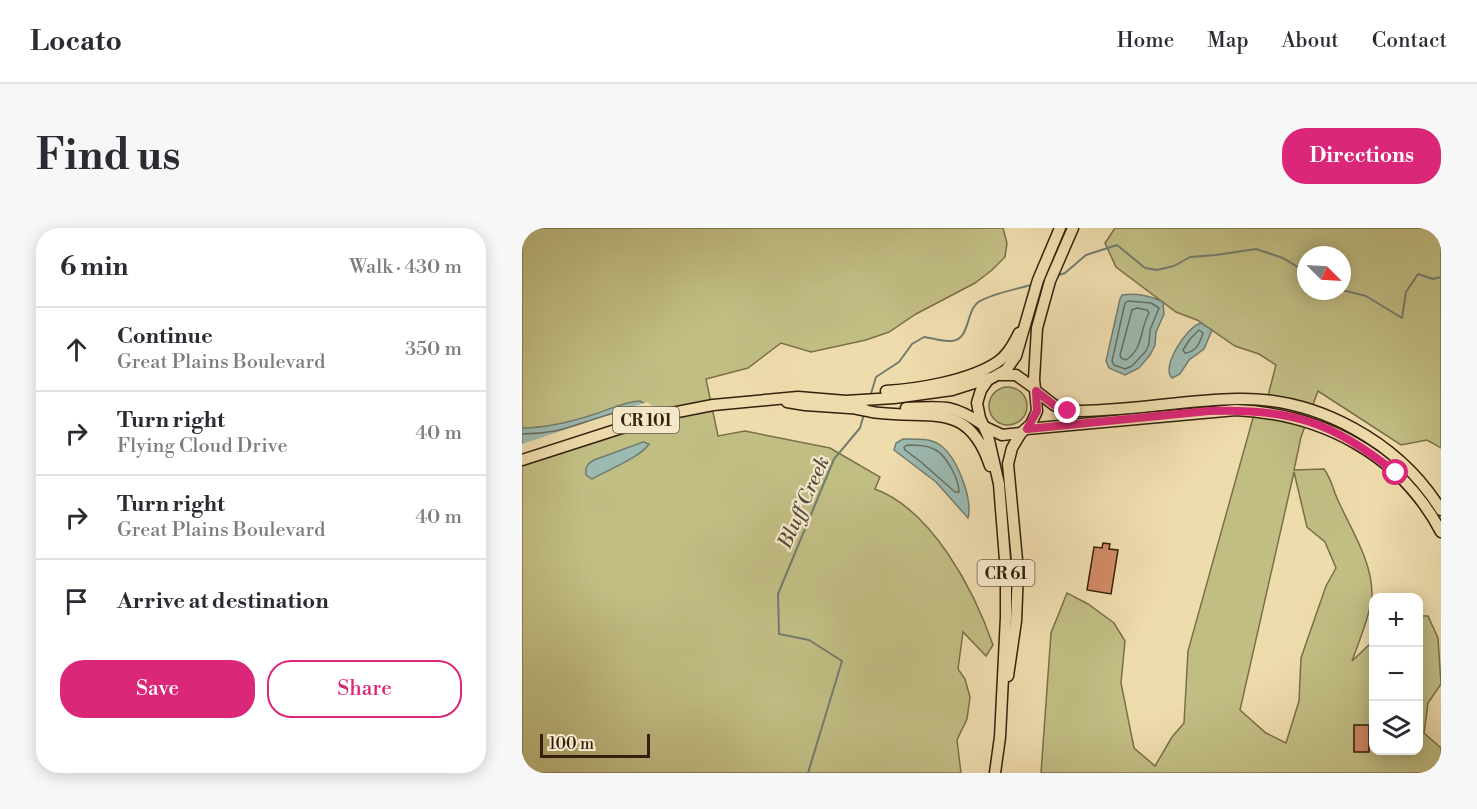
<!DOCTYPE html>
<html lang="en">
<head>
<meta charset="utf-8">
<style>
  :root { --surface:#fff; --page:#f7f7f7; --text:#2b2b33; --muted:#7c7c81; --line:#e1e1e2; --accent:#db2777 }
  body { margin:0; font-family:"Libre Bodoni",serif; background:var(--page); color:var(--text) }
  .controls { position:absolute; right:18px; bottom:18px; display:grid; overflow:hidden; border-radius:12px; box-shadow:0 3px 15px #0003 }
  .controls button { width:54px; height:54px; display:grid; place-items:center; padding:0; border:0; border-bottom:2px solid var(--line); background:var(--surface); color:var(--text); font:30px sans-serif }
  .compass { position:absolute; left:775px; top:18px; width:54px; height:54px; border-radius:50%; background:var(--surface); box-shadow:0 3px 15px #0003; rotate:114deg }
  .scale { position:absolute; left:18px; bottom:15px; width:110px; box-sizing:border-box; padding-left:6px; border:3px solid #34200c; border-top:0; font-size:16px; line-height:21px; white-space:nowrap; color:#34200c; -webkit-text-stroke:4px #f5e8ca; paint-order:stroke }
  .stop { position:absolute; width:18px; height:18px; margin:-14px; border:4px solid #db2777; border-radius:50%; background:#fff }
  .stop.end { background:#db2777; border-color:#fff; box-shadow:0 2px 6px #0008 }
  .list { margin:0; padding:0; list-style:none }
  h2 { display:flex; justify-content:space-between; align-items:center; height:78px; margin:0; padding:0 24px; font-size:26px }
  h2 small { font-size:20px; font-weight:400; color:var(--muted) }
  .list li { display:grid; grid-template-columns:39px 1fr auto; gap:18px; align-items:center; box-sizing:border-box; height:84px; padding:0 24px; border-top:2px solid var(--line) }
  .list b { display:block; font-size:22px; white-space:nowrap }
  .list p { margin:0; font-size:20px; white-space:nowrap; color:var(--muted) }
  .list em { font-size:20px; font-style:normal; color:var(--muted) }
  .actions { display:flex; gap:12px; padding:18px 24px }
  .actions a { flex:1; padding:14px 0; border:2px solid var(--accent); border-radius:24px; text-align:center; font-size:21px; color:var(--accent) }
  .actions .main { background:var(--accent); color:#fff }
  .icon { flex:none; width:33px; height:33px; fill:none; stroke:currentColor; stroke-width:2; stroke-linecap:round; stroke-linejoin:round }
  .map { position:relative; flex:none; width:919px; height:545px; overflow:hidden; border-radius:24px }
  header { display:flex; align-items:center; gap:36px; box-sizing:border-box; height:84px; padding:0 30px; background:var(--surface); border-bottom:2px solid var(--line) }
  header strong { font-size:28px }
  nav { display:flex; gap:33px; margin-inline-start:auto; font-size:21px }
  .intro { display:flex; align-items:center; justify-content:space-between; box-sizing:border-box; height:144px; padding:0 36px }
  h1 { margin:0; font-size:42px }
  .button { padding:15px 27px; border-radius:24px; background:var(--accent); color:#fff; font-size:21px; font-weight:700 }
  main { display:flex; gap:36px; padding:0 36px }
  aside { flex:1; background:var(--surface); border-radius:24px; box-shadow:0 3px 15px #0003 }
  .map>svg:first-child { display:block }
</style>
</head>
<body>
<header>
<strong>Locato</strong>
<nav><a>Home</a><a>Map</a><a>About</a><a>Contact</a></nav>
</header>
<div class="intro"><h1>Find us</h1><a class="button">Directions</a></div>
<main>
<aside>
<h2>6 min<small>Walk · 430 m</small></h2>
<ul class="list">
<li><svg class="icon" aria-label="ahead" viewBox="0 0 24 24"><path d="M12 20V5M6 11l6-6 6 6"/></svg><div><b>Continue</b><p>Great Plains Boulevard</p></div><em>350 m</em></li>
<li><svg class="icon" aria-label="right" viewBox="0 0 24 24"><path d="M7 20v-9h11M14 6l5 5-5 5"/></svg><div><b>Turn right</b><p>Flying Cloud Drive</p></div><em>40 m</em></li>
<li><svg class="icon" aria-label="right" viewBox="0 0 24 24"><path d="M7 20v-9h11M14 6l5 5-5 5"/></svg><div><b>Turn right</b><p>Great Plains Boulevard</p></div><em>40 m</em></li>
<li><svg class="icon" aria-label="arrive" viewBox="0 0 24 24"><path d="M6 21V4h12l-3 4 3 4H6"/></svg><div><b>Arrive at destination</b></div></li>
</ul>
<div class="actions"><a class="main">Save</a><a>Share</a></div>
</aside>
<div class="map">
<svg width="919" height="545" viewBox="0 0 919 545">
  <rect width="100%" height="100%" fill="#efdcad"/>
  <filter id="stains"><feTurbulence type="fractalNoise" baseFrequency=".00333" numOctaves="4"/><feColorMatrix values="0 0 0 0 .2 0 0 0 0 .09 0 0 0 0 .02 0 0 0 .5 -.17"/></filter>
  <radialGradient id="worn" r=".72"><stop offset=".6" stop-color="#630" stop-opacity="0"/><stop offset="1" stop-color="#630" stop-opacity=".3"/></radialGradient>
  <g fill="#c1be84" stroke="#7a6f48" stroke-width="1.5" fill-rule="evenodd">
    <path d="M0,0H481L485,15L483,29L470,42L453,55L394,86L367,104L344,112L289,124L259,115L226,140L184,151L196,208L223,203L308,220L358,249L353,261C410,282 452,362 471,417L464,428L441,404L436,441L443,451L448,469L445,491L435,512L439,545H0Z"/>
    <path d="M593,0H919V220L905,212L879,217L796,163L779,209L772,242L802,241C810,252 810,259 815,270C828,300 850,332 850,366C850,383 836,416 830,433L851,413L852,522H896L897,388H906L916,410L919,456L906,475L902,505L919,520V545H519L529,405L545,365L566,376L592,395L603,413L599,455L612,520L633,538L650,509L662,495L666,423L734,179L742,183L754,137L737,126L713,118L675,92L654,84L594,39L583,15ZM784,27H820V63H784ZM772,244L785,299L803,314L814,340L804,358L779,430L777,473L764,515L744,505L718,482Z"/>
    <circle cx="486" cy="178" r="19"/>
  </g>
  <g fill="#9bbab1" stroke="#727c6f" stroke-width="1.5">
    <path d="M600,67C614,65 629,68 641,74L642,86L634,104L633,117L628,127L617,140L603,147L587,140L584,133L598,71Z"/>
    <path d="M679,95L690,102L682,121L667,132L658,146L650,150C638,140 665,98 679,95Z"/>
    <path d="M118,173L134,183L0,233V200C25,200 49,194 73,186C88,181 102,174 118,173Z"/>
    <path d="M381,211C393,211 408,210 418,217C435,229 451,271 446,290L414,254L372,222L374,215Z"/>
    <path d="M121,214L127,216C119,229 84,243 70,251L64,247C63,239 65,236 72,232Z"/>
  </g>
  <polygon fill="#efdcad" points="125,174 135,181 137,184 0,236 0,216"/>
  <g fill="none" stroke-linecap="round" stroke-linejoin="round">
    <g stroke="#686d5e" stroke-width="1.5">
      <polygon points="606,73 629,75 637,80 628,102 627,116 624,123 610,138 603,141 592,137 590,133 603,75"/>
      <path d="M615,80L625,82L627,85C617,103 622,120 604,132L599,130L598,127L610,82Z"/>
      <path d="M677,102L681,105C678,115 674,124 663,125L661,122L668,111Z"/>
      <path d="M0,206C11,206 22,205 33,203C50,200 109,176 119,181L120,185L116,188"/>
      <path d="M385,217C394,217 405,217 414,222C425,229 437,251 437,264H433L399,234L383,222L382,219Z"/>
    </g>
    <g stroke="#727c6f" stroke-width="2">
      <polyline points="534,48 543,45 564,27 595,17 623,40 635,42 652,38 668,29 694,27 734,21 761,30 784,44"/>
      <polyline points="820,62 844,68 880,90 884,64 896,46 911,51 919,49"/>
      <path d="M348,169L354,149L377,134L390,116L402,109C410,110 418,113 426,113C450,115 442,82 458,73C472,65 496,61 512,56"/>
      <polyline points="286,545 320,433 287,412 257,406 256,366 312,231 338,200 342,186"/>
    </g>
  </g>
  <g fill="#d18966" stroke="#34200c" stroke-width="1.5">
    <polygon points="581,315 588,316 587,321 596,322 589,366 565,362 572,319 580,320"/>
    <rect x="832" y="497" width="15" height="27"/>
  </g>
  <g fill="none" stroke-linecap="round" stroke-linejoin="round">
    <g stroke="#34200c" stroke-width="13">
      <g id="major">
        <polyline points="478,147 494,147 512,160"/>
        <path d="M364,163C396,161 446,153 474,135C485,128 491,117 497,105"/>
        <path d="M514,163L532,177L546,183C603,184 659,172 715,171C795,169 877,214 919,282"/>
        <polyline points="265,174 283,177 342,181"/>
        <path d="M384,180C420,179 429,175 460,196"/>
        <path d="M335,181C343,182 351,185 358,185C411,191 447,174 468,238"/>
        <polyline points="463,199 480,207 499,205"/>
        <path d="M505,201L714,182C800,186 878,226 919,304"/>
        <polyline points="0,232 140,187 191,177 276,169 324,173 372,170 430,162 468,150"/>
        <polyline points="486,448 494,393 496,343 486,236 490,220 499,205 509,196 515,183 512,151 515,100 528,53 551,0"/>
        <polyline points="473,545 478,509 484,389 484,344 477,256 466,208 458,190 455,175 459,162 466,152 484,142 494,128 516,52 538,0"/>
      </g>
    </g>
    <use href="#major" stroke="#efdcad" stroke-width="10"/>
  </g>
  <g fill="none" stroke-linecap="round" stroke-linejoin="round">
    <path stroke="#db2777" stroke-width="8" d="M546,183L532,177L514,163L515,183L505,201L687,183C767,180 812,194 874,245"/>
  </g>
  <g text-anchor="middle" stroke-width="4.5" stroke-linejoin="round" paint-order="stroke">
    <g fill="#f5e8ca" stroke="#6e5c45" stroke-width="1.5">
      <rect x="91" y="179" width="66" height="26" rx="4.5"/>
      <rect x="455.5" y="332" width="57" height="26" rx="4.5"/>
    </g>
    <g font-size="16" font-weight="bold" fill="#34200c">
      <text x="124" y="198">CR 101</text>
      <text x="484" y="351">CR 61</text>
    </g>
    <g font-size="20" font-style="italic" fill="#534e3e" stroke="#f5e8ca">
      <text transform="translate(281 274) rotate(-66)" y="7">Bluff Creek</text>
    </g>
  </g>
  <rect width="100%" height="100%" filter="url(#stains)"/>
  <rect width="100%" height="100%" fill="url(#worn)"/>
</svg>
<div class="controls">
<button>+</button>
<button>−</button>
<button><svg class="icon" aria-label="layers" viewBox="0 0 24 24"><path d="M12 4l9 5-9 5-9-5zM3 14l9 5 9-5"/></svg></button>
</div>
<svg class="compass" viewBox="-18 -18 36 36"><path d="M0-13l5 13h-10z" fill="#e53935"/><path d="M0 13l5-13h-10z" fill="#7c7c81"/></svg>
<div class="scale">100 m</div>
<div class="stop" style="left:874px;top:245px"></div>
<div class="stop end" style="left:546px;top:183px"></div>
</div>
</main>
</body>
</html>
